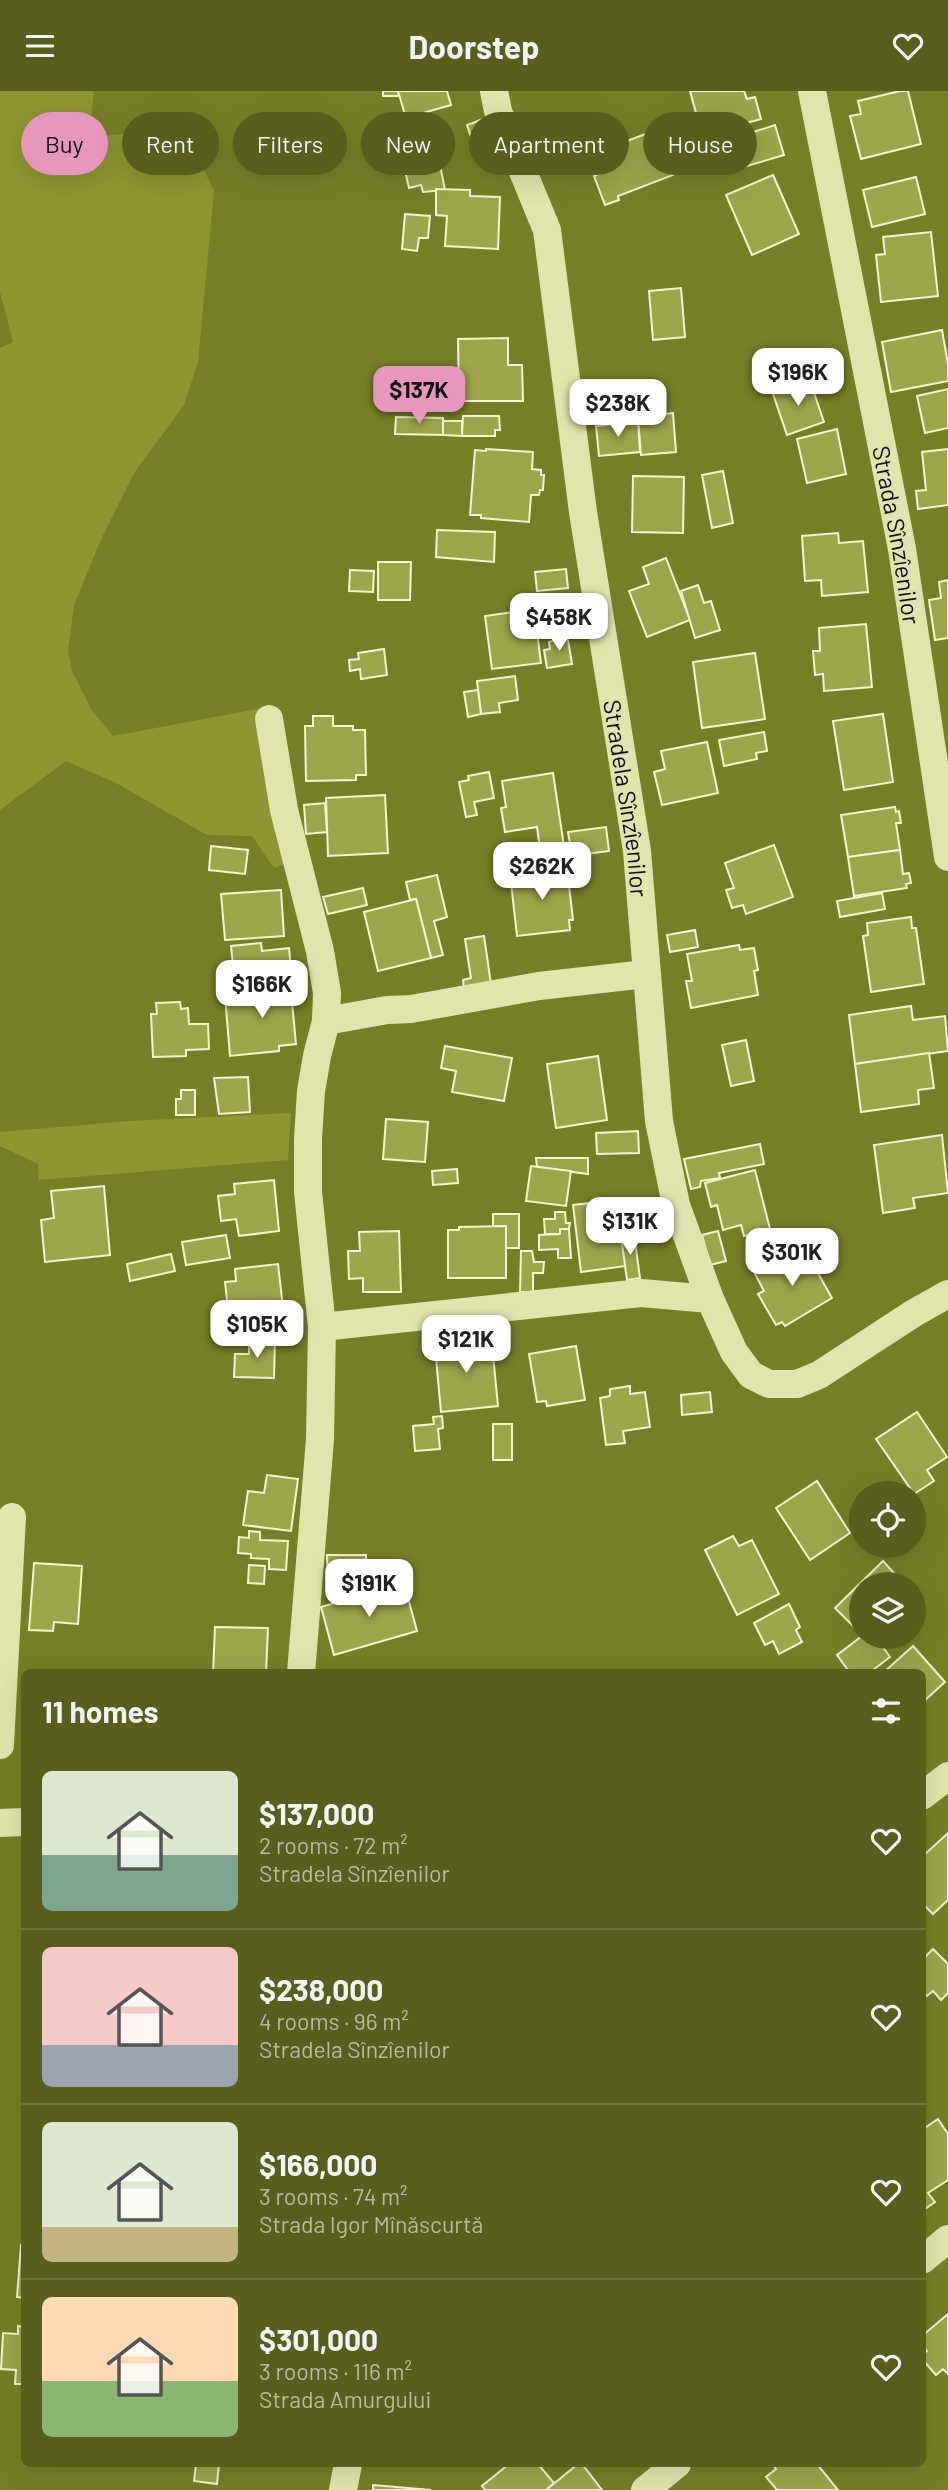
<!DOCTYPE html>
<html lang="en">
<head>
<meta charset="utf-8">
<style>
	:root { --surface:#585f1c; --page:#616829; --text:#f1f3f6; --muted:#b7bba3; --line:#6d743b; --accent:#e797bd }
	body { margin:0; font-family:Barlow,sans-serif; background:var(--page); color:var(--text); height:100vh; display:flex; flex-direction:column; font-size:26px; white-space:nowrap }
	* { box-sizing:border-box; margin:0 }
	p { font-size:23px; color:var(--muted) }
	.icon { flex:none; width:38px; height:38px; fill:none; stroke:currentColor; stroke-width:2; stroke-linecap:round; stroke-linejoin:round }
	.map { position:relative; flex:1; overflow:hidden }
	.drawer { position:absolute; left:21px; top:1578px; width:905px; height:798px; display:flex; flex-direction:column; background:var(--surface); border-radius:10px; box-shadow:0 7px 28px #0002 }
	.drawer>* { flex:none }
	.hud { position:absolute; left:21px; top:21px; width:906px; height:63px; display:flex; gap:14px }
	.fabs { position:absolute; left:849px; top:1390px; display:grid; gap:14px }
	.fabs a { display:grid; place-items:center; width:77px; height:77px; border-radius:50%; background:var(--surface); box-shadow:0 7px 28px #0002; font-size:35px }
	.price { position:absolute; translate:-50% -60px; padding:0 16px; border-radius:14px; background:#fff; color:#222; font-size:23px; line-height:46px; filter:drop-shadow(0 2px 4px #0008) }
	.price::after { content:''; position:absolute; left:50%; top:42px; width:21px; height:16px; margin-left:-10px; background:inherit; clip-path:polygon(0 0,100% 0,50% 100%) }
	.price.selected { background:var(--accent); color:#111 }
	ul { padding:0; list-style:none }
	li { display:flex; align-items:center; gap:21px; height:175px; padding:0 21px }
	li+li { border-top:2px solid var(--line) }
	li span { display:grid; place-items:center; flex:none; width:196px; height:140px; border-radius:10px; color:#555 }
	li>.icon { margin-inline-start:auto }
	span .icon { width:84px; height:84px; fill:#fffc; stroke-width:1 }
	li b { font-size:30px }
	h2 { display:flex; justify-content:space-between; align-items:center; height:84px; padding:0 21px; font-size:30px }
	.pill { padding:0 24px; border-radius:32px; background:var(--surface); box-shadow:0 7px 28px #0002; font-size:24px; line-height:63px }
	.pill.selected { background:var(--accent); color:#111 }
	header { display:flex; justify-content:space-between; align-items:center; height:91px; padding:0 21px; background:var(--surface); font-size:32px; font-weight:700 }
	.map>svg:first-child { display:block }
	.green { fill:#8d9631 }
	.building { fill:#9da54b; stroke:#f1f4cf; stroke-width:2 }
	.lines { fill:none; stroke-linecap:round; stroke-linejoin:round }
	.street { stroke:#e1e5ad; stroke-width:28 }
	.labels { text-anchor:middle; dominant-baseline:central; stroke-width:7; stroke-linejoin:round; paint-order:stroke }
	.street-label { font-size:24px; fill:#111; stroke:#767f26 }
</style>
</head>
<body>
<header><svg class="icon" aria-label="menu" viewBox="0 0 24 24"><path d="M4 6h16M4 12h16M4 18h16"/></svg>Doorstep<svg class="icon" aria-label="heart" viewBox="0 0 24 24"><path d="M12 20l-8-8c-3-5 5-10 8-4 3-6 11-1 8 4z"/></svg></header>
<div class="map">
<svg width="948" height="2399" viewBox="0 0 948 2399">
	<rect width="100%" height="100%" fill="#767f26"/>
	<!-- green -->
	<g class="green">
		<polygon points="0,0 94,0 89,46 143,41 145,71 203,77 214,100 198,271 184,314 134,382 102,446 74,514 68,560 72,580 91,618 113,645 258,618 281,623 307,765 274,777 252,745 207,744 116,692 66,670 0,719 0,257 13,251 0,201"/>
		<polygon points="291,1022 288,1069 39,1089 38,1073 0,1055 0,1041 130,1030"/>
	</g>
	<!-- building -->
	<g class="building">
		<polygon points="383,0 398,0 399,5 383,5"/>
		<polygon points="398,0 447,0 451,14 406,27"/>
		<polygon points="690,0 744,0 747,8 755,6 761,28 702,44"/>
		<polygon points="900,0 908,0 921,53 861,68 850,25 861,23 858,10"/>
		<polygon points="488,26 500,62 479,70 467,34"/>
		<polygon points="775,34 784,64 747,75 738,46"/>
		<polygon points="656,39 673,84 618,105 619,109 605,114 594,85 611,78 603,59"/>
		<polygon points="438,64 445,99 423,101 421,94 409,97 403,71"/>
		<polygon points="773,84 799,143 752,164 726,104"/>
		<polygon points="916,86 925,123 872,136 863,99"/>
		<polygon points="436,98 470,99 470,105 500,106 498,158 445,155 447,125 436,124"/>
		<polygon points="405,123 430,125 428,147 419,147 417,160 402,158"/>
		<polygon points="931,141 938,205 881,211 876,164 885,163 883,146"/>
		<polygon points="681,197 685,246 653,249 649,200"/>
		<polygon points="942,239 948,273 948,290 891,301 882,251"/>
		<polygon points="508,247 508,274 522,274 523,310 459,310 458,248"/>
		<polygon points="810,290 824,331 787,344 773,303"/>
		<polygon points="948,298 948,337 925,342 917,305"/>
		<polygon points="673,322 676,361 641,364 638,326"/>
		<polygon points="463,325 499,325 500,339 495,339 495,345 462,345"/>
		<polygon points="396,326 443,327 443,344 395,343"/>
		<polygon points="443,330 462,330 462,345 443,344"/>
		<polygon points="638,331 640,361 599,365 596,335"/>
		<polygon points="837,338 846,383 807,392 797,348"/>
		<polygon points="486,358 533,361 532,378 541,379 541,384 544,384 543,399 540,399 539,404 531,404 529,431 481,427 481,424 470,424 475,359 486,360"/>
		<polygon points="948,358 948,414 918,418 916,400 926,399 922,361"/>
		<polygon points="723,380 733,432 712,437 702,384"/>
		<polygon points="633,385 684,386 683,442 632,441"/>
		<polygon points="437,439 495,441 494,471 436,466"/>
		<polygon points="838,442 839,452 863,450 868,501 822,505 821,489 805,490 802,445"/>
		<polygon points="666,467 690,529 647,546 629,500 649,493 643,476"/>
		<polygon points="378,471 411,471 410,509 378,509"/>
		<polygon points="566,478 568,497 537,500 535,481"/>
		<polygon points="350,479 374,480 373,501 349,500"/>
		<polygon points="948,489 948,547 935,549 929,509 941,507 939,491"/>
		<polygon points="698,494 704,512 711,510 720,539 695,547 681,500"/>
		<polygon points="534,518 541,572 492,578 485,525"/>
		<polygon points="866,533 872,596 824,600 823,583 815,584 813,560 820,560 819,537"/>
		<polygon points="567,543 572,573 547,577 544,559 550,558 549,551 556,549 556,545"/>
		<polygon points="384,558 387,584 361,588 360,578 350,580 349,569 359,568 358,562"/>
		<polygon points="755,562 765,628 702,637 693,571"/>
		<polygon points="515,585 518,609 499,612 500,621 481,623 477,590"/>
		<polygon points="478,599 481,623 468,626 464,601"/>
		<polygon points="883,623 893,691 844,699 833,630"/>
		<polygon points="313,625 333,625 333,635 353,635 353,639 365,639 366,684 356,684 356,689 306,690 305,635 313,635"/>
		<polygon points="764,641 767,660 756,662 757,668 724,675 719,649"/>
		<polygon points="707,651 718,702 662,714 654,681 665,678 661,660"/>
		<polygon points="489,681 494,707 474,711 477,724 466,726 459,691 469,689 468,685"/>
		<polygon points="553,682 565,762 541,766 537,736 505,741 501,717 506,716 502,690"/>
		<polygon points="385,704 388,762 328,765 326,707"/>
		<polygon points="325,712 327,741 306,743 304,714"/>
		<polygon points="895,716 896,721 899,720 901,732 896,732 900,759 848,766 841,724"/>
		<polygon points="606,736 609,760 572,765 568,741"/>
		<polygon points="774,754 793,806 746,823 743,814 732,817 726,799 734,797 725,772"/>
		<polygon points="211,755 248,759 245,783 209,779"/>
		<polygon points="900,759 903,783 909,782 911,792 906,793 907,797 854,805 848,766"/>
		<polygon points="567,777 573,829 569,829 570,839 517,845 510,783"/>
		<polygon points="437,784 447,826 434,830 443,864 431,867 416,808 410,809 406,791"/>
		<polygon points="363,797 367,814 328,823 323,806"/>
		<polygon points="281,799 284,845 225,849 221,803"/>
		<polygon points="882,802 885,818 840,826 837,810"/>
		<polygon points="416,808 431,867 378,880 364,821"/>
		<polygon points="911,826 912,837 916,837 924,893 871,901 863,845 868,844 867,832"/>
		<polygon points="695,839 698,856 670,861 667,844"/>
		<polygon points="484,845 491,893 464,898 463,889 471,887 465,848"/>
		<polygon points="261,852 262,860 289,857 291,877 234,884 231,855"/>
		<polygon points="739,854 740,859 754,857 758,879 754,880 758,904 691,917 686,890 692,890 687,863"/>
		<polygon points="296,884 298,899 291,900 296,953 279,955 279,960 230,965 225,905 278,900 277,885"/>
		<polygon points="180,911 181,918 188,917 189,933 208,933 209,958 186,959 186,965 153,966 151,923 157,923 156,912"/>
		<polygon points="911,915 913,929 945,925 948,960 855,973 849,924"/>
		<polygon points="746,949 754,990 731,995 722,954"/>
		<polygon points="445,955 512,967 504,1010 452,1001 456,980 441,977"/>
		<polygon points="929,962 934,997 918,999 919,1013 861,1021 855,973"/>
		<polygon points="598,965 607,1029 556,1037 547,973"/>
		<polygon points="248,986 250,1021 219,1023 214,987"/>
		<polygon points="181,999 195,999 195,1024 176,1024 176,1008 181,1008"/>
		<polygon points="386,1028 428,1031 425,1071 383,1068"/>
		<polygon points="638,1040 639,1062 597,1063 596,1042"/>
		<polygon points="942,1044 948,1102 913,1107 915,1117 883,1122 874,1054"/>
		<polygon points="760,1053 764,1073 719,1082 720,1087 701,1090 700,1096 691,1098 684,1068"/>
		<polygon points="536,1067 588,1067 588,1083 537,1076"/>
		<polygon points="531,1075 571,1080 566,1115 526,1110"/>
		<polygon points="457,1078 458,1092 433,1094 432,1080"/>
		<polygon points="755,1079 770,1138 744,1145 741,1134 723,1139 717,1114 711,1116 705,1092"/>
		<polygon points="274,1089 279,1140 239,1145 236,1128 221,1130 218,1105 235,1103 234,1093"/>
		<polygon points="104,1095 110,1164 45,1171 41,1129 54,1127 51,1100"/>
		<polygon points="617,1109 626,1175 581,1181 573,1114"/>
		<polygon points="555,1121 565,1121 566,1132 570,1132 569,1138 560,1138 560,1143 545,1143 544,1128 555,1128"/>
		<polygon points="493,1123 519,1123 519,1157 506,1157 506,1135 493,1135"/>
		<polygon points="506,1135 506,1187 448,1187 448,1139 459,1139 459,1136"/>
		<polygon points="560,1138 569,1138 571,1167 558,1167 558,1158 539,1159 539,1144 560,1143"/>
		<polygon points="399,1140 401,1201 363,1201 363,1187 349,1188 348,1160 360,1160 359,1141"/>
		<polygon points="718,1140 726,1170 710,1174 702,1144"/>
		<polygon points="634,1143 640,1187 627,1189 621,1145"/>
		<polygon points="226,1144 230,1167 186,1174 182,1151"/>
		<polygon points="803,1156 832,1207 785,1235 782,1231 776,1234 758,1203 764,1200 755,1183"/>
		<polygon points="521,1160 532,1160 534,1171 544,1171 543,1182 533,1182 533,1201 520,1201"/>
		<polygon points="171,1163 175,1180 130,1190 127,1173"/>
		<polygon points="278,1173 285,1234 240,1239 238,1227 229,1228 225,1191 236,1190 235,1178"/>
		<polygon points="477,1245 477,1255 492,1254 498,1315 441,1321 435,1256 441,1256 440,1248"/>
		<polygon points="249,1246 275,1247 274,1287 234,1286 235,1263 249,1263"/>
		<polygon points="576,1255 585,1309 547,1315 546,1310 537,1311 529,1263"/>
		<polygon points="630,1295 630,1303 645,1301 650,1336 623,1340 625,1352 606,1354 600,1307 610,1305 610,1298"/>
		<polygon points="710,1301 712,1321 682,1324 681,1304"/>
		<polygon points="917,1321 947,1366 927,1379 934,1390 914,1403 876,1348"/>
		<polygon points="442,1325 443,1337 438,1338 440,1358 415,1360 413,1335 434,1333 433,1326"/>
		<rect x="493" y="1333" width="19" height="36"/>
		<polygon points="267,1384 298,1388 291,1440 243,1434 248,1400 264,1402"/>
		<polygon points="817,1390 850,1442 810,1469 776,1417"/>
		<polygon points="249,1440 260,1441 260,1449 288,1450 286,1479 269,1478 269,1468 251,1467 251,1463 238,1462 239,1446 249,1447"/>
		<polygon points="733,1445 739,1455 752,1449 779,1503 737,1524 705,1459"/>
		<polygon points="327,1464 366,1464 366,1490 328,1491"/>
		<polygon points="883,1470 894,1482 883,1493 861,1493 861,1531 855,1537 835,1517"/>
		<polygon points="34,1472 82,1475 78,1533 54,1531 53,1540 29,1539"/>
		<polygon points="249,1474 265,1475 264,1493 248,1492"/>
		<polygon points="404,1492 417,1540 334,1564 321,1516"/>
		<polygon points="789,1513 800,1536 796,1539 802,1551 779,1563 773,1550 765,1554 754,1532"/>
		<polygon points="215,1536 268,1537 266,1582 213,1582"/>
		<polygon points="862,1545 875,1545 890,1566 869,1582 850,1582 837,1564"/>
		<polygon points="913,1555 945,1591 922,1612 922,1582 883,1582"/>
		<polygon points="948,1742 948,1809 933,1823 922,1812 922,1766"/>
		<polygon points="933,1858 948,1873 948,1902 941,1909 933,1900 927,1905 922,1900 922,1869"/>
		<polygon points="938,2028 948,2043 948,2089 928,2102 935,2111 922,2120 922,2039"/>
		<polygon points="21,2154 24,2154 24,2207 17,2206"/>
		<polygon points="948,2223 948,2283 943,2278 936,2284 922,2268 922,2264 927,2260 922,2254 922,2245"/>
		<polygon points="18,2235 24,2236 24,2293 15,2293 16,2279 1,2278 3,2242 18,2243"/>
		<polygon points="196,2373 219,2373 217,2393 194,2390"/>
		<polygon points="509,2373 538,2373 554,2392 546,2399 485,2399 482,2395"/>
		<polygon points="578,2373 582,2373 602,2399 546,2399"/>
		<polygon points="772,2373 817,2373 838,2399 777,2399 766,2386 776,2378"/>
		<polygon points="373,2394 431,2399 373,2399"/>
	</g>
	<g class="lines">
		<!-- street -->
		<g class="street">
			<path id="s1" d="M 494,0 L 498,20 L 547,139 L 583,421 L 637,760 L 659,1030 L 676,1114 L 710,1208"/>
			<path id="s2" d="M 812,0 L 902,458 L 948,766"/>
			<polyline points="269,628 284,719 320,860 327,902 326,930 317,965 311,1000 308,1048 308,1101 322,1236 320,1348 301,1582"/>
			<polyline points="326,930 387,919 411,918 539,895 646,883"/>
			<polyline points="322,1236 641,1202 710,1208 734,1261 751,1284 769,1293 797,1293 819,1284 914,1222 948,1203"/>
			<polyline points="0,1654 12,1426"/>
			<polyline points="922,1705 948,1685"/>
			<polyline points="0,1732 24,1731"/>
			<polyline points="922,2169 948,2148"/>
			<polyline points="343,2399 348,2373"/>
			<polyline points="645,2399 677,2373"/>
		</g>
	</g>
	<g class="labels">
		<!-- street labels -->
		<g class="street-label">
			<text stroke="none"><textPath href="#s2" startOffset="452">Strada Sînzîenilor</textPath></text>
			<text stroke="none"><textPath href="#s1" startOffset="723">Stradela Sînzîenilor</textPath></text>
		</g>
	</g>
</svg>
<div class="fabs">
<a><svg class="icon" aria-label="locate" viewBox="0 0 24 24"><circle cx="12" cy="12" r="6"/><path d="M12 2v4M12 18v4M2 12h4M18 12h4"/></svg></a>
<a><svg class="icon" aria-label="layers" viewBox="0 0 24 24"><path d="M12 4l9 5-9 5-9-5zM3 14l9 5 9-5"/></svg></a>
</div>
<b class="price" style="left:798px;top:317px">$196K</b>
<b class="price selected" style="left:419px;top:335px">$137K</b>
<b class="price" style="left:618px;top:348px">$238K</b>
<b class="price" style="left:559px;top:562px">$458K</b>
<b class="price" style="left:542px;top:811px">$262K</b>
<b class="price" style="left:262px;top:929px">$166K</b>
<b class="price" style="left:630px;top:1166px">$131K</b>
<b class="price" style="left:792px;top:1197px">$301K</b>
<b class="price" style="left:257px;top:1269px">$105K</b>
<b class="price" style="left:466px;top:1284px">$121K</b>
<b class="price" style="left:369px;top:1528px">$191K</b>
<div class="hud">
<a class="pill selected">Buy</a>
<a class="pill">Rent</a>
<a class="pill">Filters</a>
<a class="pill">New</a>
<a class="pill">Apartment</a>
<a class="pill">House</a>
</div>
<section class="drawer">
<h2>11 homes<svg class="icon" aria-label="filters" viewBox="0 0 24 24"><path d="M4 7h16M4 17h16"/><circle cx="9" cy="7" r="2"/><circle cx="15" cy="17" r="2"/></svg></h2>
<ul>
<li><span style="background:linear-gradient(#dfe7d0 60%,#7fa58c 0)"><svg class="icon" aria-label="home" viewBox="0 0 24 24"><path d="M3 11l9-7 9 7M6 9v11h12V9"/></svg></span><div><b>$137,000</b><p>2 rooms · 72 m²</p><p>Stradela Sînzîenilor</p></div><svg class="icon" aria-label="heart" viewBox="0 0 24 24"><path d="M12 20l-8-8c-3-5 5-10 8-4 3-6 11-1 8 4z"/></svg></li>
<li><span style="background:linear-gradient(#f6c9c9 70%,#9aa5b1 0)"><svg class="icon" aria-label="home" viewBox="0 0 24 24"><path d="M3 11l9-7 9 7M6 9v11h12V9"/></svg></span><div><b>$238,000</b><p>4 rooms · 96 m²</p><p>Stradela Sînzîenilor</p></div><svg class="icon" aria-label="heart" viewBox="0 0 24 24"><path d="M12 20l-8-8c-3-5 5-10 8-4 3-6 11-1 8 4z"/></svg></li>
<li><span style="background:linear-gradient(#dfe7d0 75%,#c2b280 0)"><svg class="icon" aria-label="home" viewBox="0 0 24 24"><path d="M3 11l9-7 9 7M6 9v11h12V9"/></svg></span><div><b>$166,000</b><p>3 rooms · 74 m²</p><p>Strada Igor Mînăscurtă</p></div><svg class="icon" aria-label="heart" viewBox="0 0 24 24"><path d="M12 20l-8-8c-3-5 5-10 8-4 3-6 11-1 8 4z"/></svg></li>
<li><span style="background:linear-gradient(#ffd9b3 60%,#8fb573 0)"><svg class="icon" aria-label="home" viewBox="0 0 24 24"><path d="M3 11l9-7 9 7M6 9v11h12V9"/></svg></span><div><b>$301,000</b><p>3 rooms · 116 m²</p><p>Strada Amurgului</p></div><svg class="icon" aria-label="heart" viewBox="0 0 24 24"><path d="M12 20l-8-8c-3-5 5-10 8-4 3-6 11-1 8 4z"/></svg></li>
</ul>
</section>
</div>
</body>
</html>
